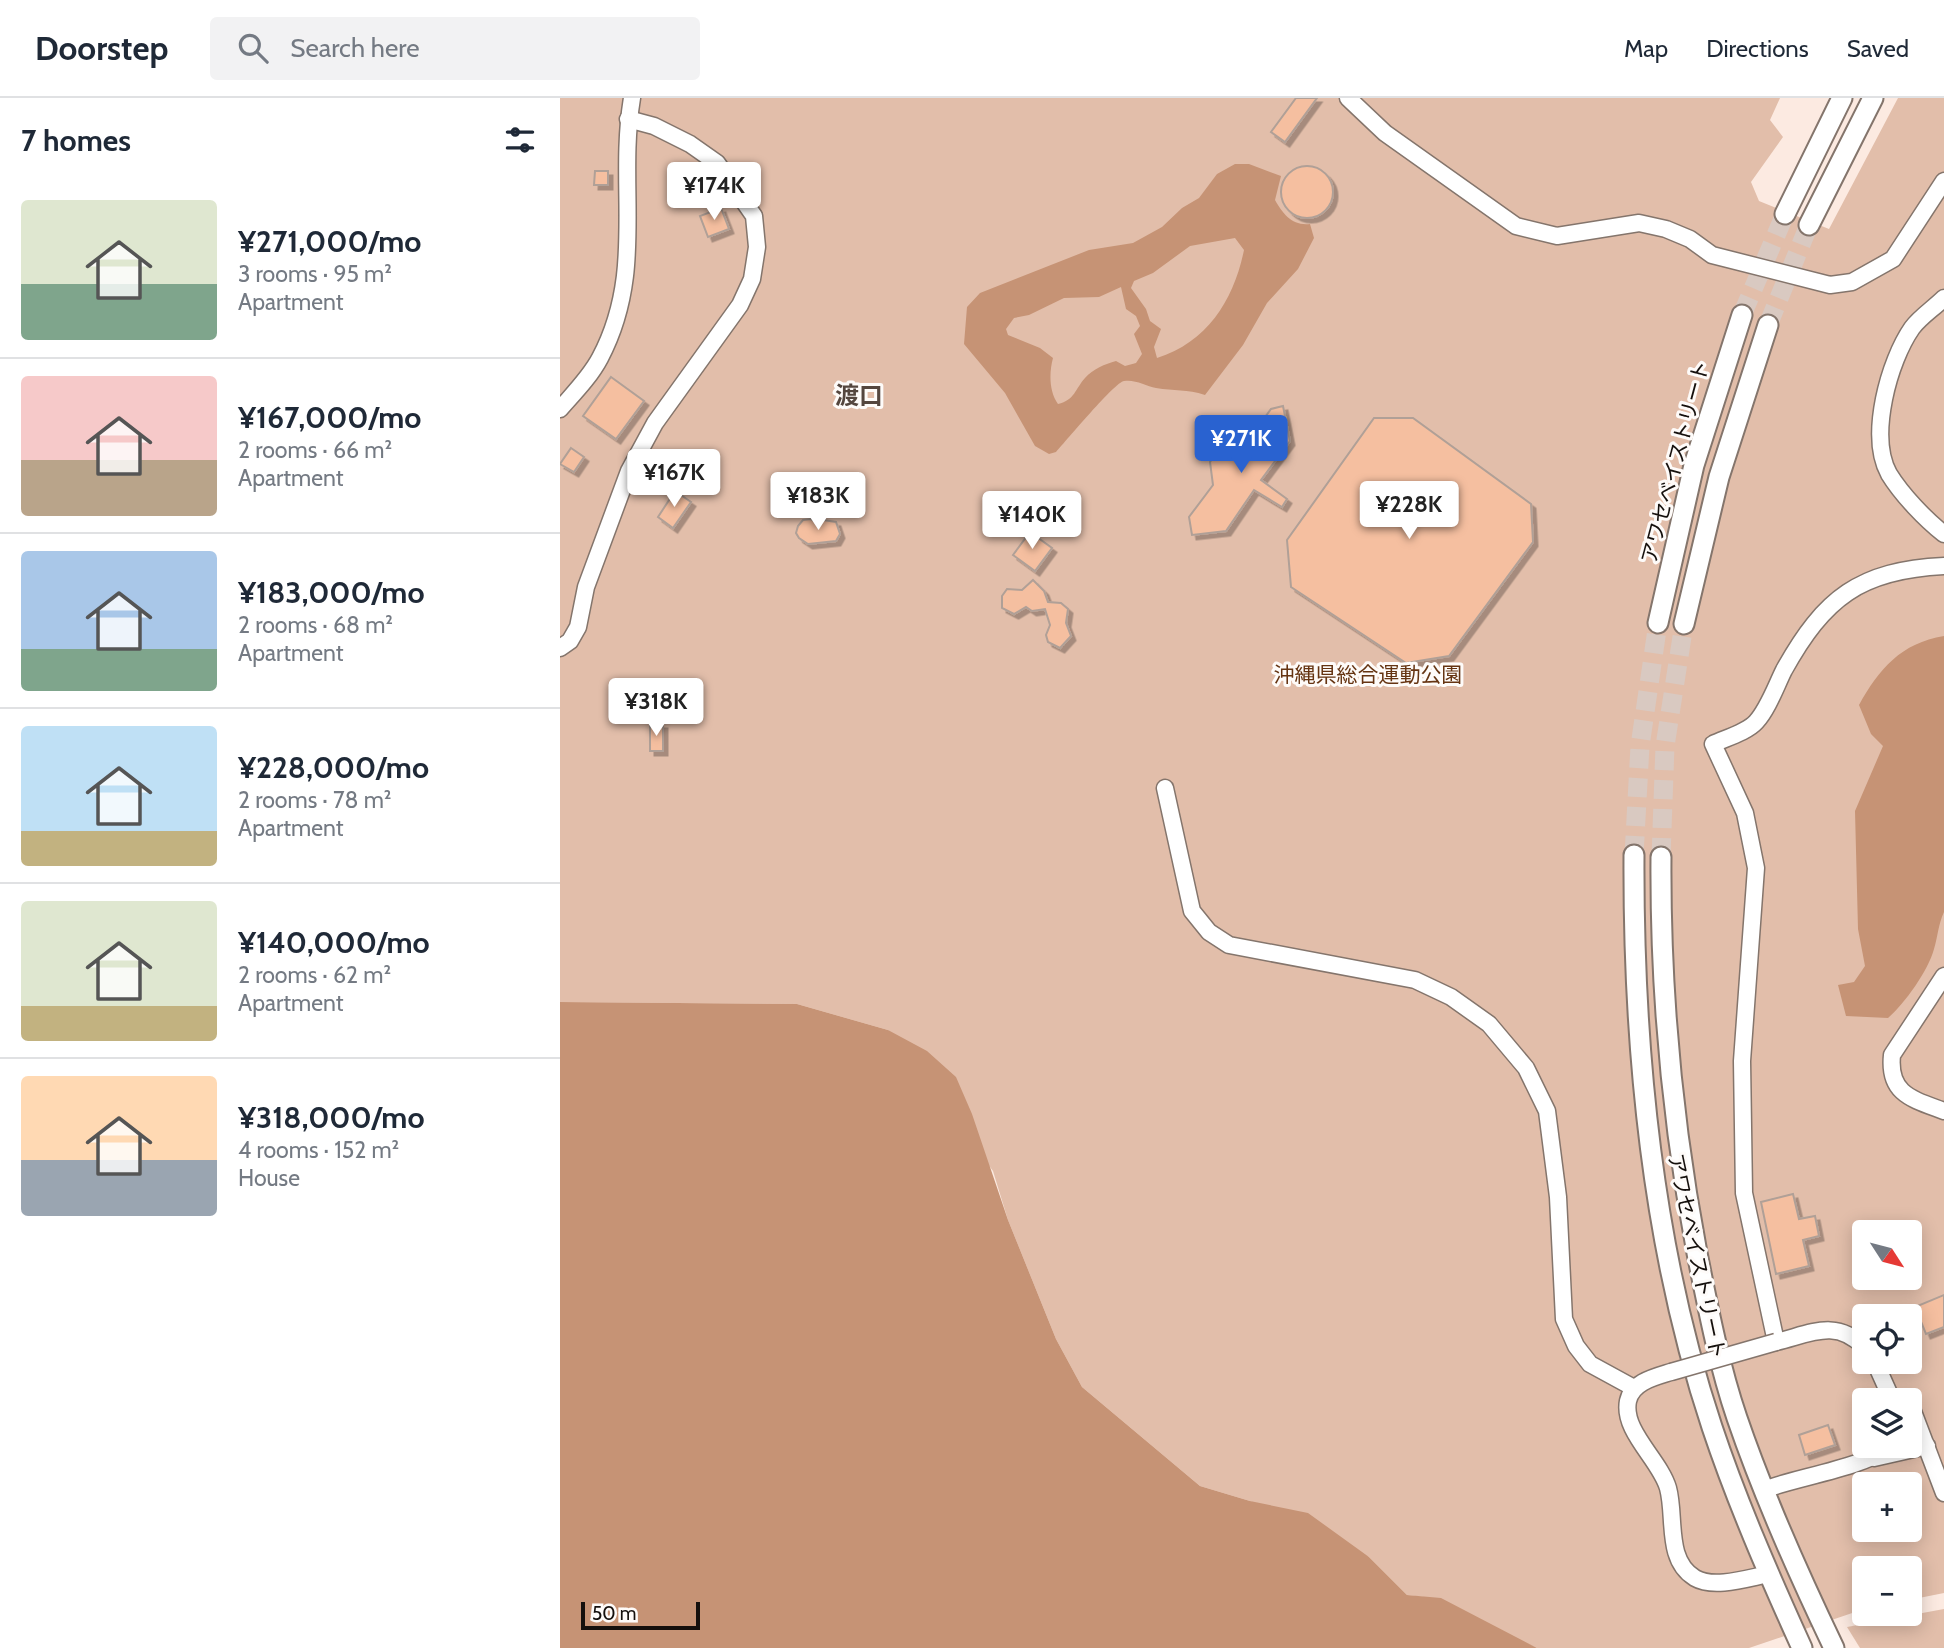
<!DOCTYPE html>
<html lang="en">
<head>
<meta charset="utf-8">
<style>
	:root { --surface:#fff; --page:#f2f2f3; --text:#1f2937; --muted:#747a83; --line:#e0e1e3; --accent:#2962d0 }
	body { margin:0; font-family:Cabin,"Noto Sans JP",sans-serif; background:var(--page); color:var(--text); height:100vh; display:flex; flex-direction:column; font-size:26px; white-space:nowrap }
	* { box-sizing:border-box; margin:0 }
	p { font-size:23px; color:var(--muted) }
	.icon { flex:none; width:38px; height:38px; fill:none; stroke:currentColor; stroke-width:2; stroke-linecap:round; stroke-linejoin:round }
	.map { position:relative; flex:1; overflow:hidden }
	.sheet { display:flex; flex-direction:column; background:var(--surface); width:560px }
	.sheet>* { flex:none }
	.needle { width:46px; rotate:126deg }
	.controls { position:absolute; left:1292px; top:1122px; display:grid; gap:14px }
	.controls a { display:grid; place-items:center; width:70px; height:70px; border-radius:7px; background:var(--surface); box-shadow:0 4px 18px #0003; font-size:35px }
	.scale { position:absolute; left:21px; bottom:18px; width:119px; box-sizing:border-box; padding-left:7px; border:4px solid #15100d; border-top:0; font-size:19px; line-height:24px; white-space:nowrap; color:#15100d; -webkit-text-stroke:5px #fefbf9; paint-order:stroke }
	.price { position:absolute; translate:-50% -60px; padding:0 16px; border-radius:7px; background:#fff; color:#222; font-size:23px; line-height:46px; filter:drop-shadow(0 2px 4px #0008) }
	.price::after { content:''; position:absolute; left:50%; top:42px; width:21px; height:16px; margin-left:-10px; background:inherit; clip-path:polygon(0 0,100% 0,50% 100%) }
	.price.active { background:var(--accent); color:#fff }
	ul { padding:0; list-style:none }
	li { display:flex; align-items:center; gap:21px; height:175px; padding:0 21px }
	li+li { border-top:2px solid var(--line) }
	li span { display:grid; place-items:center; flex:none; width:196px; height:140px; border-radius:7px; color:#555 }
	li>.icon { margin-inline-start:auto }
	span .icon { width:84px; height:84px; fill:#fffc; stroke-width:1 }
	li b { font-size:30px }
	h2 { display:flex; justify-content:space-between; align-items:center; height:84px; padding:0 21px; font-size:30px }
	header { display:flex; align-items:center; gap:42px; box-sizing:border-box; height:98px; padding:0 35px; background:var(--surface); border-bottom:2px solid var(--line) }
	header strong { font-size:33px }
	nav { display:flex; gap:38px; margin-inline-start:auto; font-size:24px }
	.search { width:490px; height:63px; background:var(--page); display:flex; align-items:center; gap:18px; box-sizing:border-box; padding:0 24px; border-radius:7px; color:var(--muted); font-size:26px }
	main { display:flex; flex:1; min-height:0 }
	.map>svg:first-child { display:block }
	.green { fill:#e2beaa; fill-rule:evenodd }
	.water { fill:#c69375; fill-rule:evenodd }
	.building { fill:#f5bfa0; stroke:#b0a097; stroke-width:2; filter:url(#shadow) }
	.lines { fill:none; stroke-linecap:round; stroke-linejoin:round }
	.major-tunnel { stroke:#d9c9c1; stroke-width:19; stroke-dasharray:19 10; stroke-linecap:butt }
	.minor-casing { stroke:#84756c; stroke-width:19 }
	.major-casing { stroke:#84756c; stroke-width:23 }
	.minor { stroke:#fff; stroke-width:16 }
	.major { stroke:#fff; stroke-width:19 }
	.minor-bridge-casing { stroke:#84756c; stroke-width:19; stroke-linecap:butt }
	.minor-bridge { stroke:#fff; stroke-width:16 }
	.labels { text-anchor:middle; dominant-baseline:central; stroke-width:6; stroke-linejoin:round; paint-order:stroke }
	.street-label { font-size:21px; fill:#15100d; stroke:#fefbf9 }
	.park-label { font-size:21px; fill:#653412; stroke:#fefbf9 }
	.quarter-label { font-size:24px; font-weight:bold; fill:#54463e; stroke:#fefbf9 }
</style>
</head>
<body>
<header>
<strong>Doorstep</strong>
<div class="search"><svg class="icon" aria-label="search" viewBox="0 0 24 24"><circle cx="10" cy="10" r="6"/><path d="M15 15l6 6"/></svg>Search here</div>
<nav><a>Map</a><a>Directions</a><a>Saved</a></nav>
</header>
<main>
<section class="sheet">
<h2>7 homes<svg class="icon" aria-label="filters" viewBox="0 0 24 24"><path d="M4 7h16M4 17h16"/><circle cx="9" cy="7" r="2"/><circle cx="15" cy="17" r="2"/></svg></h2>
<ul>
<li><span style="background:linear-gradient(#dfe7d0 60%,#7fa58c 0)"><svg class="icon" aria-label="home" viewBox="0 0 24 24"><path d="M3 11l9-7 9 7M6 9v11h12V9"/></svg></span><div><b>¥271,000/mo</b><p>3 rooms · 95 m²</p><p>Apartment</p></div></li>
<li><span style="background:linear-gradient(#f6c9c9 60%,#b9a48a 0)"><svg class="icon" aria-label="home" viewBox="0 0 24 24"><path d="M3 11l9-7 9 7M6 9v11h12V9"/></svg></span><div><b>¥167,000/mo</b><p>2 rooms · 66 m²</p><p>Apartment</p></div></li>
<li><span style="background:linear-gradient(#a9c7e8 70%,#7fa58c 0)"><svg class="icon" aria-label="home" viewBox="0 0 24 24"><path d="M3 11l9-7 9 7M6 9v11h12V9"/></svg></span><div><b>¥183,000/mo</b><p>2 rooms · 68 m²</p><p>Apartment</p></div></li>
<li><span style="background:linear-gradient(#bfe0f5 75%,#c2b280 0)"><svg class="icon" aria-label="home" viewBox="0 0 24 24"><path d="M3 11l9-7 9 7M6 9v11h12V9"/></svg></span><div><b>¥228,000/mo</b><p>2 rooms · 78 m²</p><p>Apartment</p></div></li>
<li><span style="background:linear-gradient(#dfe7d0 75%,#c2b280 0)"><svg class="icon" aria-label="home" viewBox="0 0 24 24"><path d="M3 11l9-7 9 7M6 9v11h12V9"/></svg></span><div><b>¥140,000/mo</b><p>2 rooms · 62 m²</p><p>Apartment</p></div></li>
<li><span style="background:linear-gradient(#ffd9b3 60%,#9aa5b1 0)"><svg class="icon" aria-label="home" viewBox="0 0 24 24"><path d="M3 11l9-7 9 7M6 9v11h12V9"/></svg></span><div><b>¥318,000/mo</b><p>4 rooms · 152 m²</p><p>House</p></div></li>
</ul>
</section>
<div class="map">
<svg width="1384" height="1550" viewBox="0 0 1384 1550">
	<defs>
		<filter id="shadow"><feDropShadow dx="4.5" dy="4.5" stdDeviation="0" flood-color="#0004"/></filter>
	</defs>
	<rect width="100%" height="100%" fill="#fceae1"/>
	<!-- green -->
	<g class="green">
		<path d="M 0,0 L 1220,0 L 1210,22 L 1223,39 L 1191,84 L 1199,103 L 1269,131 L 1338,0 L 1384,0 L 1384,1495 L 1349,1502 L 1349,1470 L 1304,1470 L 1304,1511 L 1189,1550 L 977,1550 L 864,1499 L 847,1497 L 809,1459 L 690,1403 L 640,1388 L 522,1289 L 496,1241 L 448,1122 L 433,1073 L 328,932 L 237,906 L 0,904 ZM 1304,1134 L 1349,1134 L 1349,1180 L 1304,1180 ZM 1304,1218 L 1349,1218 L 1349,1264 L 1304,1264 ZM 1304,1302 L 1349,1302 L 1349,1348 L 1304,1348 ZM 1304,1386 L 1349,1386 L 1349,1432 L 1304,1432 Z"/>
		<polygon points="1384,1511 1384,1550 1300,1550 1287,1529"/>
	</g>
	<!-- water -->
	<g class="water">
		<path d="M 675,66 L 689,66 L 721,78 L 715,102 C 723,116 732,128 750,126 L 754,140 L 738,171 L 707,205 L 683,247 L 645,297 C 627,291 614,293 596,290 C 586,288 575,281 564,283 C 555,284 507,342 496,354 L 489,356 L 475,348 L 445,295 L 404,246 L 407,209 L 420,195 L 529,152 L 573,145 L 602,129 L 622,110 L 639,100 L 657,76 ZM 675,140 L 684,152 C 674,201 648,244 597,260 L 594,249 L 601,231 L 590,223 L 586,211 L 571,190 L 574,183 L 593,175 L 630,148 ZM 561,189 L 566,211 L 576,218 L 580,228 L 574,236 L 582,256 L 576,265 L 565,268 L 556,263 C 545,266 533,271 525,280 C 515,291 515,302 498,306 C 489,293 489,275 493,260 L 480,250 L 448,237 L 446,231 L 454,220 L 469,217 L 504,200 L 539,199 Z"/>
		<path d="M 1384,538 L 1384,814 C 1378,827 1378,838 1374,851 C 1368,873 1345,905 1328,920 L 1286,918 L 1278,887 L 1294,884 L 1305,868 L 1298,831 L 1295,713 L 1323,648 L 1311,636 L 1299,607 C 1319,571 1341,545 1384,538 Z"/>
		<polygon points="0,904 237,906 328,932 367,953 396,979 412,1016 448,1122 496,1241 522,1289 640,1388 690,1403 748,1415 809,1459 847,1497 881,1500 977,1550 0,1550"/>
	</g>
	<!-- building -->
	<g class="building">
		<polygon points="736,0 757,0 725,44 711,34"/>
		<circle cx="747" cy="94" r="26"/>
		<polygon points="35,73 48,73 48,87 34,87"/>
		<polygon points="161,110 169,131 148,139 140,118"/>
		<polygon points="51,279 84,303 56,341 23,318"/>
		<polygon points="723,308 730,343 701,382 727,401 722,409 694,392 666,433 632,437 629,419 653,387 650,364 662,346 687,344 711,311"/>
		<polygon points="814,320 853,320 971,406 973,444 889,558 846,565 731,489 727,442"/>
		<polygon points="11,350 24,359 14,374 0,366"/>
		<polygon points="115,393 131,404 113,430 98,419"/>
		<polygon points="251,421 258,426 263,422 276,424 280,436 276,443 248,446 239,440 236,435 238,428 243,422"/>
		<polygon points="470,434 492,450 475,473 453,457"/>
		<polygon points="473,482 484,493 488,504 501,505 508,511 506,525 511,538 500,550 488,544 486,537 490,527 485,511 472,513 466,509 454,516 442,510 442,498 447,491 462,492"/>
		<rect x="90" y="626" width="13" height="27"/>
		<polygon points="1233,1096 1239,1121 1255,1118 1259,1138 1243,1142 1249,1168 1216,1176 1201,1104"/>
		<polygon points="1384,1197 1384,1229 1366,1236 1355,1209"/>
		<polygon points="1268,1327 1275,1347 1245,1357 1239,1337"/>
	</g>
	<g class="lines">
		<!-- major-tunnel -->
		<g class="major-tunnel">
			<polyline points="1182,217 1225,116"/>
			<polyline points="1208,227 1249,127"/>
			<polyline points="1074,757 1080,648 1098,525"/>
			<polyline points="1101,759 1105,648 1124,526"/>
		</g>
		<!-- minor casing -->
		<g class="minor-casing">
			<g id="minor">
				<polyline points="788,0 825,35 956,128 997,138 1079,125 1106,131 1130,141 1152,157 1270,187 1292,184 1333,161 1384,83"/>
				<path d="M 1384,200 C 1374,210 1360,219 1352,230 C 1329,263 1308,338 1329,376 C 1342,397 1365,421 1384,436"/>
				<path d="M 0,311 C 14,295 30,279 40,260 C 86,173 57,91 72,0"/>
				<polyline points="0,550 10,543 18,529 26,489 69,373 95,325 180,207 192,181 197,149 194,118 157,65 130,46 94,28 68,21"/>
				<polyline points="605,690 632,813 649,834 669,847 855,882 891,899 929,926 966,970 987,1013 998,1099 1004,1221 1016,1248 1030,1266 1074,1290"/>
				<path d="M 1384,878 L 1332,957 C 1328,996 1352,1001 1384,1013"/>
				<path d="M 1304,1249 C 1276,1220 1250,1236 1216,1244 L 1184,1095 L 1182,963 L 1196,770 L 1185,715 L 1153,646 C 1166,640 1187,634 1196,624 C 1208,611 1216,588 1224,572 C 1264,500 1300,472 1384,468"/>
				<polyline points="1315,1264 1332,1302"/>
				<path d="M 1111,1274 C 1095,1279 1072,1284 1068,1303 C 1062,1333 1100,1362 1108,1390 C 1116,1419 1105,1462 1135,1480 C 1154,1491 1188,1480 1209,1476"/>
				<polyline points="1349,1303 1384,1395"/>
				<polyline points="1314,1360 1367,1348"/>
				<path d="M 1204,1392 C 1228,1381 1317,1367 1326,1348"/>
			</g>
		</g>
		<!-- major casing -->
		<g class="major-casing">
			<g id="major">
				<polyline points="1225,116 1282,0"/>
				<polyline points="1249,127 1313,0"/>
				<polyline points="1098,525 1134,367 1182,217"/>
				<polyline points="1124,526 1159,379 1208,227"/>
				<path d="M 1074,757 C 1073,948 1091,1146 1152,1329 C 1177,1404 1209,1477 1242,1550"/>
				<path d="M 1101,759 C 1100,893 1112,1023 1137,1155 C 1148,1210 1159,1267 1177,1320 C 1204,1399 1238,1475 1274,1550"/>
			</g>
		</g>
		<!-- minor -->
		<use href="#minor" class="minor"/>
		<!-- major -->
		<use href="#major" class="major"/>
		<!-- minor-bridge casing -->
		<g class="minor-bridge-casing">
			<polyline id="minor-bridge" points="1111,1274 1216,1244"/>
		</g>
		<!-- minor-bridge -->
		<use href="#minor-bridge" class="minor-bridge"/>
	</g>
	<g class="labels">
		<!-- street labels -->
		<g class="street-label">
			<text transform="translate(1115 364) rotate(-75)">アワセベイストリート</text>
			<text transform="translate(1137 1158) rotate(78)">アワセベイストリート</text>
		</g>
		<!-- park labels -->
		<g class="park-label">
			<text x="808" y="576">沖縄県総合運動公園</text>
		</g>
		<!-- quarter labels -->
		<g class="quarter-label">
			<text x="299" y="297">渡口</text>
		</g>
	</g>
</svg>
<div class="controls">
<a><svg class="needle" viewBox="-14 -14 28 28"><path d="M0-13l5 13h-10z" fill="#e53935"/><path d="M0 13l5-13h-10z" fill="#747a83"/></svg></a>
<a><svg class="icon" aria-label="locate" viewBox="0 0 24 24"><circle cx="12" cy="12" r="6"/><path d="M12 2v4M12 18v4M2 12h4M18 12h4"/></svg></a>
<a><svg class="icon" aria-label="layers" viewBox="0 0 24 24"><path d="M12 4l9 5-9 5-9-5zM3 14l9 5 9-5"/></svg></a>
<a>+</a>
<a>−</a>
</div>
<div class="scale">50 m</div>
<b class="price" style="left:154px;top:124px">¥174K</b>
<b class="price active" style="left:681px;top:377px">¥271K</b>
<b class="price" style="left:114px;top:411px">¥167K</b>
<b class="price" style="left:258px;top:434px">¥183K</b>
<b class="price" style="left:849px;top:443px">¥228K</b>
<b class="price" style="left:472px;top:453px">¥140K</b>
<b class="price" style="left:96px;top:640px">¥318K</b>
</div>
</main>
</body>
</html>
